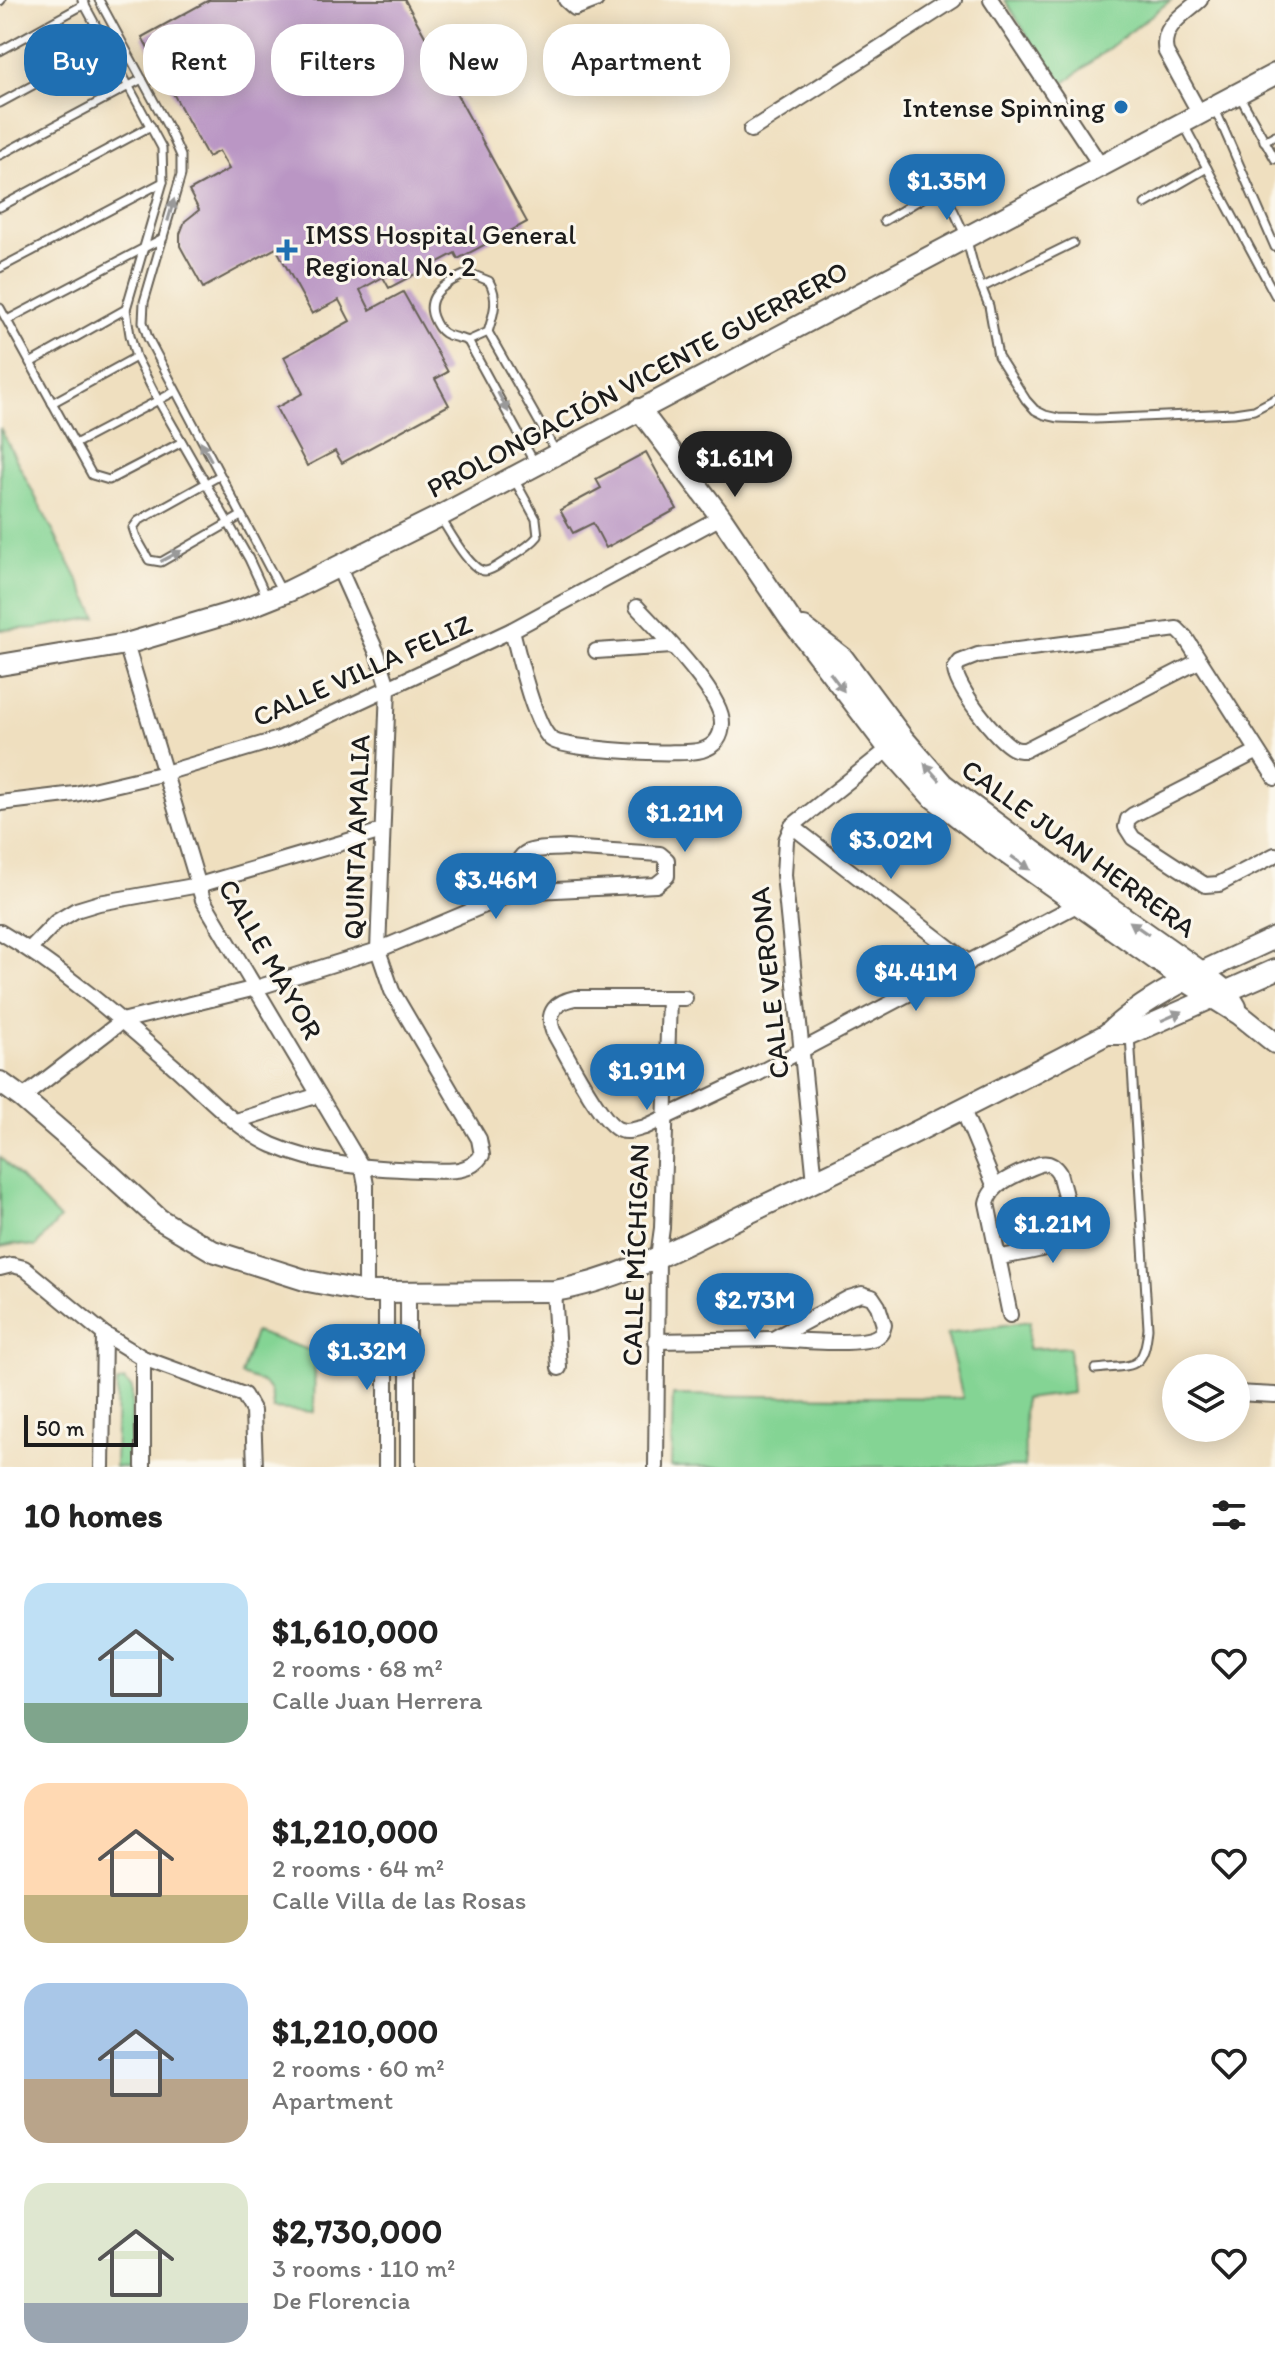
<!DOCTYPE html>
<html lang="en">
<head>
<meta charset="utf-8">
<style>
	:root { --surface:#fff; --page:#f6f6f6; --text:#222; --muted:#767676; --accent:#1f6fb2 }
	body { margin:0; font-family:Itim,sans-serif; background:var(--page); color:var(--text); height:100vh; display:flex; flex-direction:column; font-size:30px; white-space:nowrap }
	* { box-sizing:border-box; margin:0 }
	p { font-size:26px; color:var(--muted) }
	.icon { flex:none; width:44px; height:44px; fill:none; stroke:currentColor; stroke-width:2; stroke-linecap:round; stroke-linejoin:round }
	.map { position:relative; height:1467px; overflow:hidden }
	.panel { display:flex; flex-direction:column; background:var(--surface); flex:1 }
	.panel>* { flex:none }
	.guide { position:absolute; left:24px; top:24px; width:800px; height:72px; display:flex; gap:16px }
	.buttons { position:absolute; left:1162px; top:1354px; display:grid; gap:16px }
	.buttons a { display:grid; place-items:center; width:88px; height:88px; border-radius:50%; background:var(--surface); box-shadow:0 4px 20px #0003; font-size:40px }
	.scale { position:absolute; left:24px; bottom:20px; width:114px; box-sizing:border-box; padding-left:8px; border:4px solid #1c1c1c; border-top:0; font-size:22px; line-height:28px; white-space:nowrap; color:#1c1c1c; -webkit-text-stroke:6px #fbf7ec; paint-order:stroke }
	.price { position:absolute; translate:-50% -68px; padding:0 18px; border-radius:28px; background:var(--accent); color:#fff; font-size:26px; line-height:52px; filter:drop-shadow(0 2px 4px #0008) }
	.price::after { content:''; position:absolute; left:50%; top:48px; width:24px; height:18px; margin-left:-12px; background:inherit; clip-path:polygon(0 0,100% 0,50% 100%) }
	.price.selected { background:#222; color:#fff }
	ul { padding:0; list-style:none }
	li { display:flex; align-items:center; gap:24px; height:200px; padding:0 24px }
	li span { display:grid; place-items:center; flex:none; width:224px; height:160px; border-radius:24px; color:#555 }
	li>.icon { margin-inline-start:auto }
	span .icon { width:96px; height:96px; fill:#fffc; stroke-width:1 }
	li b { font-size:34px }
	h2 { display:flex; justify-content:space-between; align-items:center; height:96px; padding:0 24px; font-size:34px }
	.pill { padding:0 28px; border-radius:32px; background:var(--surface); box-shadow:0 4px 20px #0003; font-size:28px; line-height:72px }
	.pill.selected { background:var(--accent); color:#fff }
	.map>svg:first-child { display:block }
	.green { fill:#84d494; stroke:#507858; stroke-width:2 }
	.building { fill:#ba96c4 }
	.lines { fill:none; stroke-linecap:round; stroke-linejoin:round }
	.lane-casing { stroke:#666055; stroke-width:11 }
	.street-casing { stroke:#666055; stroke-width:18 }
	.secondary-casing { stroke:#666055; stroke-width:24 }
	.lane { stroke:#fff; stroke-width:7 }
	.street { stroke:#fff; stroke-width:14 }
	.secondary { stroke:#fff; stroke-width:20 }
	.oneway { fill:#999 }
	.poi-dot { fill:#1f6fb2; stroke:#fbf7ec; stroke-width:3 }
	.labels { text-anchor:middle; dominant-baseline:central; stroke-width:6; stroke-linejoin:round; paint-order:stroke }
	.poi-label { font-size:28px; fill:#1c1c1c; stroke:#fbf7ec; text-anchor:end }
	.street-label { font-size:28px; fill:#1c1c1c; stroke:#fbf7ec }
</style>
</head>
<body>
<div class="map">
<svg width="1275" height="1467" viewBox="0 0 1275 1467">
	<rect width="100%" height="100%" fill="#fbf7ec"/>
	<filter id="ink" filterUnits="userSpaceOnUse"><feTurbulence type="fractalNoise" baseFrequency=".0125" numOctaves="2"/><feDisplacementMap in="SourceGraphic" scale="16" xChannelSelector="R" yChannelSelector="G"/><feConvolveMatrix kernelMatrix="1 2 1 2 8 2 1 2 1" color-interpolation-filters="sRGB"/></filter>
	<filter id="wash" filterUnits="userSpaceOnUse"><feTurbulence type="fractalNoise" baseFrequency=".006" numOctaves="4" result="noise"/><feDisplacementMap in="SourceGraphic" scale="32" xChannelSelector="R" yChannelSelector="G"/><feGaussianBlur stdDeviation="1.8" result="paint"/><feColorMatrix in="noise" values="0 0 0 0 0 0 0 0 0 0 0 0 0 0 0 0 0 1.4 0 .05"/><feComposite in="paint" operator="in"/></filter>
	<g filter="url(#wash)">
		<rect width="100%" height="100%" fill="#efdfbf"/>
		<!-- green -->
		<g class="green">
			<polygon points="1005,0 1171,0 1059,87"/>
			<polygon points="0,428 97,617 37,628 0,630"/>
			<polygon points="0,1157 60,1219 35,1247 15,1244 0,1247"/>
			<polygon points="1030,1321 1028,1349 1069,1347 1072,1393 1024,1399 1025,1467 671,1467 673,1395 963,1398 947,1334"/>
			<path d="M 255,1332 L 315,1352 L 314,1412 L 273,1409 C 272,1382 264,1383 241,1375 Z"/>
			<polygon points="124,1380 132,1388 131,1467 115,1467 117,1383"/>
		</g>
		<g id="blocks">
			<!-- building -->
			<g class="building">
				<polygon points="209,0 405,0 527,222 458,259 455,253 389,288 383,277 360,290 370,310 403,292 448,372 435,379 449,405 342,463 335,451 307,466 276,408 303,393 284,357 350,321 339,300 312,314 276,248 203,288 180,246 180,234 185,221 199,210 189,191 229,169 219,151 208,157 142,37"/>
				<polygon points="646,452 677,509 606,548 593,523 573,533 560,510 601,488 596,479"/>
			</g>
		</g>
	</g>
	<g filter="url(#ink)">
		<use href="#blocks" fill-opacity="0" stroke="#666055" stroke-width="2"/>
		<g class="lines">
			<!-- lane casing -->
			<g class="lane-casing">
				<g id="lane">
					<polyline points="82,0 162,148 163,182 126,309 130,335 136,357 158,400 249,559 267,598"/>
					<polyline points="99,0 169,129 181,156 181,175 144,302 143,322 148,338 282,592"/>
					<polyline points="0,1 1,0"/>
					<polyline points="0,51 85,4"/>
					<polyline points="1239,95 1275,159"/>
					<polyline points="0,103 107,45"/>
					<polyline points="1215,109 1275,247"/>
					<polyline points="1184,125 1275,295"/>
					<polyline points="1264,141 1275,135"/>
					<polyline points="0,155 142,79"/>
					<polyline points="1145,204 1207,168"/>
					<polyline points="0,207 151,126"/>
					<polyline points="884,221 928,195 941,193 952,207 966,237 975,271 989,306 998,356 1026,400 1035,410 1045,415 1058,418 1096,419 1234,413 1254,410 1275,399"/>
					<polyline points="0,268 163,182"/>
					<path d="M 469,273 L 489,281 C 499,299 494,313 488,332 L 468,341 C 461,338 450,337 444,333 C 439,330 435,322 433,317 C 424,293 451,280 469,273 Z"/>
					<polyline points="983,287 1073,243"/>
					<polyline points="0,308 92,475 109,480 182,442"/>
					<polyline points="7,320 163,238"/>
					<polyline points="488,332 556,452"/>
					<polyline points="468,341 534,462"/>
					<polyline points="30,363 126,309"/>
					<polyline points="52,403 136,357"/>
					<polyline points="75,444 174,392"/>
					<polyline points="219,476 138,521 133,528 136,537 149,560 161,562 241,516"/>
					<path d="M 440,517 C 448,529 470,571 485,571 C 492,571 501,563 508,559 C 519,552 530,546 538,536 L 536,519 L 514,479"/>
					<path d="M 1095,1369 C 1134,1365 1144,1371 1148,1328 L 1130,1035"/>
				</g>
			</g>
			<!-- street casing -->
			<g class="street-casing">
				<g id="street">
					<polyline points="566,0 575,8 596,0"/>
					<polyline points="991,0 1101,166"/>
					<path d="M 1200,0 C 1183,15 1160,27 1166,52 L 1200,114"/>
					<polyline points="751,130 954,0"/>
					<path d="M 512,630 C 518,653 534,725 551,739 C 563,750 684,756 702,750 C 715,746 722,737 722,723 C 723,694 658,630 637,607"/>
					<polyline points="126,644 203,900 363,1169 366,1185 366,1292"/>
					<polyline points="596,651 672,646"/>
					<path d="M 1199,661 L 1025,750 C 1018,750 1018,751 1013,748 C 996,739 956,687 955,669 L 960,662 L 978,655 L 1177,629 L 1185,637 L 1275,778"/>
					<polyline points="1256,752 1133,815 1128,819 1126,827 1133,838 1205,885 1219,884 1275,855"/>
					<polyline points="0,803 75,794 165,773 279,739 512,630 721,517"/>
					<polyline points="792,826 969,963"/>
					<path d="M 566,848 L 660,854 L 667,860 L 667,876 L 656,885 L 516,892 C 515,845 524,851 566,848 Z"/>
					<path d="M 0,932 C 65,970 121,1020 177,1069 C 206,1095 237,1129 272,1145 C 320,1166 370,1168 421,1170 C 443,1170 468,1176 482,1155 L 479,1139 L 392,991 L 378,950 L 388,687 L 377,653 L 339,568"/>
					<polyline points="30,949 56,922 76,910 99,903 199,885 382,831"/>
					<path d="M 685,998 L 575,998 C 556,1002 546,1012 553,1031 C 564,1050 602,1125 620,1130 C 629,1133 637,1129 645,1127 L 755,1075 L 1084,901"/>
					<polyline points="22,1098 122,1021 256,988 378,950 516,892"/>
					<polyline points="963,1110 995,1187"/>
					<polyline points="236,1121 319,1095"/>
					<polyline points="815,1182 784,875 786,840 792,826 896,743"/>
					<path d="M 1000,1257 C 1016,1254 1066,1249 1069,1230 C 1072,1214 1063,1190 1059,1173 C 1054,1165 1049,1162 1040,1164 C 1022,1172 991,1182 987,1203 L 1010,1315"/>
					<polyline points="0,1268 12,1265 24,1268 104,1334 143,1358 244,1395 253,1411 255,1467"/>
					<polyline points="554,1291 559,1368"/>
					<path d="M 862,1294 L 872,1297 L 878,1306 L 884,1325 C 882,1331 883,1332 878,1336 C 863,1347 794,1340 773,1339 L 849,1298 Z"/>
					<polyline points="656,1341 773,1339"/>
					<polyline points="1236,1393 1275,1395"/>
					<polyline points="102,1467 104,1334"/>
					<polyline points="143,1467 143,1358"/>
					<polyline points="386,1467 386,1293"/>
					<polyline points="408,1467 408,1293"/>
					<polyline points="656,1467 658,1257 662,1228 669,998"/>
				</g>
			</g>
			<!-- secondary casing -->
			<g class="secondary-casing">
				<g id="secondary">
					<polyline points="639,409 721,517 790,619 889,749 931,796 989,841 1186,981 1239,1014 1275,1043"/>
					<polyline points="804,628 843,658 902,737 943,784 1091,894 1203,973 1227,992 1236,1007"/>
					<polyline points="0,665 126,644 244,609 289,591 440,516 1275,74"/>
					<polyline points="1107,1034 1130,1034 1275,970"/>
					<path d="M 0,1082 L 22,1098 L 110,1174 L 159,1219 L 213,1251 L 308,1281 L 366,1292 L 554,1291 C 626,1279 692,1240 757,1209 C 875,1153 992,1095 1107,1034 C 1152,990 1219,965 1275,938"/>
				</g>
			</g>
			<!-- lane -->
			<use href="#lane" class="lane"/>
			<!-- street -->
			<use href="#street" class="street"/>
			<!-- secondary -->
			<use href="#secondary" class="secondary"/>
		</g>
		<!-- one-way arrows -->
		<defs><path id="oneway-solid" d="M-6-.8H1V-3.2L6.5 0L1 3.2V.8H-6Z" transform="scale(2)"/></defs>
		<g class="oneway">
			<use href="#oneway-solid" transform="translate(171 210) rotate(-74)"/>
			<use href="#oneway-solid" transform="translate(503 402) rotate(62)"/>
			<use href="#oneway-solid" transform="translate(206 451) rotate(-119)"/>
			<use href="#oneway-solid" transform="translate(171 556) rotate(-28)"/>
			<use href="#oneway-solid" transform="translate(837 682) rotate(53)"/>
			<use href="#oneway-solid" transform="translate(932 772) rotate(-132)"/>
			<use href="#oneway-solid" transform="translate(1021 863) rotate(35)"/>
			<use href="#oneway-solid" transform="translate(1139 928) rotate(-145)"/>
			<use href="#oneway-solid" transform="translate(1172 1016) rotate(-24)"/>
		</g>
	</g>
	<!-- markers -->
	<g class="poi-dot">
		<circle cx="1121" cy="107" r="8"/>
		<path d="M283 238h8v8h8v8h-8v8h-8v-8h-8v-8h8z"/>
	</g>
	<g class="labels">
		<!-- poi labels -->
		<g class="poi-label">
			<text x="1105" y="107">Intense Spinning</text>
			<text x="305" y="234" text-anchor="start">IMSS Hospital General<tspan x="305" dy="32">Regional No. 2</tspan></text>
		</g>
		<!-- street labels -->
		<g class="street-label">
			<text transform="translate(637 379) rotate(-28)">PROLONGACIÓN VICENTE GUERRERO</text>
			<text transform="translate(362 670) rotate(-24)">CALLE VILLA FELIZ</text>
			<text transform="translate(356 837) rotate(-88)">QUINTA AMALIA</text>
			<text transform="translate(1079 848) rotate(36)">CALLE JUAN HERRERA</text>
			<text transform="translate(271 959) rotate(60)">CALLE MAYOR</text>
			<text transform="translate(769 983) rotate(-96)">CALLE VERONA</text>
			<text transform="translate(635 1255) rotate(-88)">CALLE MÍCHIGAN</text>
		</g>
	</g>
</svg>
<div class="buttons">
<a><svg class="icon" aria-label="layers" viewBox="0 0 24 24"><path d="M12 4l9 5-9 5-9-5zM3 14l9 5 9-5"/></svg></a>
</div>
<div class="scale">50 m</div>
<b class="price" style="left:947px;top:222px">$1.35M</b>
<b class="price selected" style="left:735px;top:499px">$1.61M</b>
<b class="price" style="left:685px;top:854px">$1.21M</b>
<b class="price" style="left:891px;top:881px">$3.02M</b>
<b class="price" style="left:496px;top:921px">$3.46M</b>
<b class="price" style="left:916px;top:1013px">$4.41M</b>
<b class="price" style="left:647px;top:1112px">$1.91M</b>
<b class="price" style="left:1053px;top:1265px">$1.21M</b>
<b class="price" style="left:755px;top:1341px">$2.73M</b>
<b class="price" style="left:367px;top:1392px">$1.32M</b>
<div class="guide">
<a class="pill selected">Buy</a>
<a class="pill">Rent</a>
<a class="pill">Filters</a>
<a class="pill">New</a>
<a class="pill">Apartment</a>
</div>
</div>
<section class="panel">
<h2>10 homes<svg class="icon" aria-label="filters" viewBox="0 0 24 24"><path d="M4 7h16M4 17h16"/><circle cx="9" cy="7" r="2"/><circle cx="15" cy="17" r="2"/></svg></h2>
<ul>
<li><span style="background:linear-gradient(#bfe0f5 75%,#7fa58c 0)"><svg class="icon" aria-label="home" viewBox="0 0 24 24"><path d="M3 11l9-7 9 7M6 9v11h12V9"/></svg></span><div><b>$1,610,000</b><p>2 rooms · 68 m²</p><p>Calle Juan Herrera</p></div><svg class="icon" aria-label="heart" viewBox="0 0 24 24"><path d="M12 20l-8-8c-3-5 5-10 8-4 3-6 11-1 8 4z"/></svg></li>
<li><span style="background:linear-gradient(#ffd9b3 70%,#c2b280 0)"><svg class="icon" aria-label="home" viewBox="0 0 24 24"><path d="M3 11l9-7 9 7M6 9v11h12V9"/></svg></span><div><b>$1,210,000</b><p>2 rooms · 64 m²</p><p>Calle Villa de las Rosas</p></div><svg class="icon" aria-label="heart" viewBox="0 0 24 24"><path d="M12 20l-8-8c-3-5 5-10 8-4 3-6 11-1 8 4z"/></svg></li>
<li><span style="background:linear-gradient(#a9c7e8 60%,#b9a48a 0)"><svg class="icon" aria-label="home" viewBox="0 0 24 24"><path d="M3 11l9-7 9 7M6 9v11h12V9"/></svg></span><div><b>$1,210,000</b><p>2 rooms · 60 m²</p><p>Apartment</p></div><svg class="icon" aria-label="heart" viewBox="0 0 24 24"><path d="M12 20l-8-8c-3-5 5-10 8-4 3-6 11-1 8 4z"/></svg></li>
<li><span style="background:linear-gradient(#dfe7d0 75%,#9aa5b1 0)"><svg class="icon" aria-label="home" viewBox="0 0 24 24"><path d="M3 11l9-7 9 7M6 9v11h12V9"/></svg></span><div><b>$2,730,000</b><p>3 rooms · 110 m²</p><p>De Florencia</p></div><svg class="icon" aria-label="heart" viewBox="0 0 24 24"><path d="M12 20l-8-8c-3-5 5-10 8-4 3-6 11-1 8 4z"/></svg></li>
</ul>
</section>
</body>
</html>
